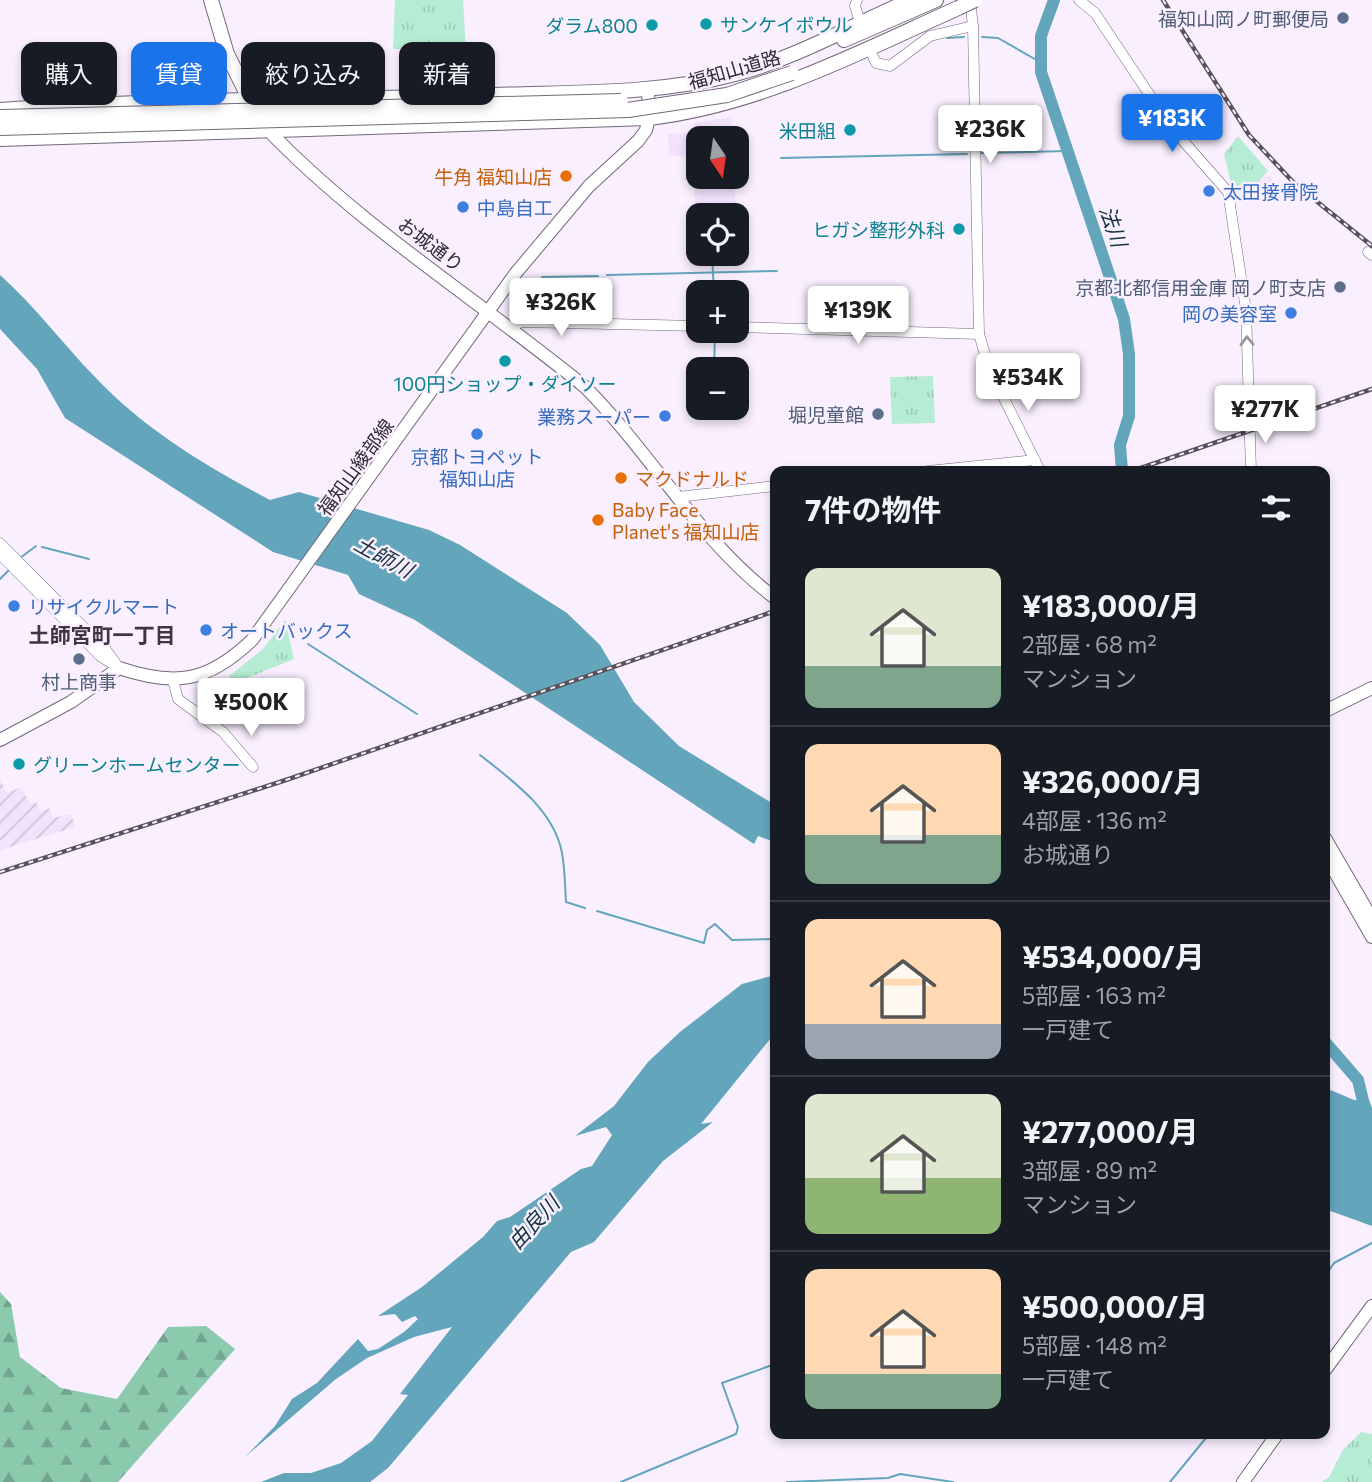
<!DOCTYPE html>
<html lang="ja">
<head>
<meta charset="utf-8">
<style>
	:root { --surface:#171b24; --page:#242831; --text:#f1f3f6; --muted:#9ea1a6; --line:#363941; --accent:#1a73e8 }
	body { margin:0; font-family:Commissioner,"Noto Sans JP",sans-serif; background:var(--page); color:var(--text); height:100vh; display:flex; flex-direction:column; font-size:26px; white-space:nowrap }
	* { box-sizing:border-box; margin:0 }
	p { font-size:23px; color:var(--muted) }
	.icon { flex:none; width:38px; height:38px; fill:none; stroke:currentColor; stroke-width:2; stroke-linecap:round; stroke-linejoin:round }
	.map { position:relative; flex:1; overflow:hidden }
	.drawer { position:absolute; left:770px; top:466px; width:560px; height:973px; display:flex; flex-direction:column; background:var(--surface); border-radius:14px; box-shadow:0 4px 10px #0003 }
	.drawer>* { flex:none }
	.hud { position:absolute; left:21px; top:42px; width:644px; height:63px; display:flex; gap:14px }
	.needle { width:46px; rotate:167deg }
	.tools { position:absolute; left:686px; top:126px; display:grid; gap:14px }
	.tools a { display:grid; place-items:center; width:63px; height:63px; border-radius:14px; background:var(--surface); box-shadow:0 4px 10px #0003; font-size:35px }
	.price { position:absolute; translate:-50% -60px; padding:0 16px; border-radius:7px; background:#fff; color:#222; font-size:23px; line-height:46px; filter:drop-shadow(0 2px 4px #0008) }
	.price::after { content:''; position:absolute; left:50%; top:42px; width:21px; height:16px; margin-left:-10px; background:inherit; clip-path:polygon(0 0,100% 0,50% 100%) }
	.price.selected { background:var(--accent); color:#fff }
	ul { padding:0; list-style:none }
	li { display:flex; align-items:center; gap:21px; height:175px; padding:0 35px }
	li+li { border-top:2px solid var(--line) }
	li span { display:grid; place-items:center; flex:none; width:196px; height:140px; border-radius:14px; color:#555 }
	li>.icon { margin-inline-start:auto }
	span .icon { width:84px; height:84px; fill:#fffc; stroke-width:1 }
	li b { font-size:30px }
	h2 { display:flex; justify-content:space-between; align-items:center; height:84px; padding:0 35px; font-size:30px }
	.pill { padding:0 24px; border-radius:14px; background:var(--surface); box-shadow:0 4px 10px #0003; font-size:24px; line-height:63px }
	.pill.selected { background:var(--accent); color:#fff }
	.map>svg:first-child { display:block }
	.built { fill:#f2e2fb }
	.industrial { fill:url(#industrial-furrows) }
	.grass { fill:url(#grass-tufts) }
	.forest { fill:url(#forest-firs) }
	.water { fill:#63a5bb }
	.lines { fill:none; stroke-linecap:round; stroke-linejoin:round }
	.stream { stroke:#63a5bb; stroke-width:2 }
	.river { stroke:#63a5bb; stroke-width:12 }
	.minor-casing { stroke:#736879; stroke-width:11 }
	.major-casing { stroke:#736879; stroke-width:14 }
	.highway-casing { stroke:#736879; stroke-width:16 }
	.minor { stroke:#fff; stroke-width:10 }
	.major { stroke:#fff; stroke-width:12 }
	.highway { stroke:#fff; stroke-width:14 }
	.rail-casing { stroke:#58525b; stroke-width:4.5 }
	.rail { stroke:#f9efff; stroke-width:2; stroke-dasharray:5; stroke-linecap:butt }
	.highway-bridge-casing { stroke:#736879; stroke-width:16; stroke-linecap:butt }
	.highway-bridge { stroke:#fff; stroke-width:14 }
	.oneway { stroke:#989699 }
	.service-dot { fill:#5c6f8a; stroke:#f9efff; stroke-width:2.5 }
	.culture-dot { fill:#0f9aa8; stroke:#f9efff; stroke-width:2.5 }
	.food-dot { fill:#e8710a; stroke:#f9efff; stroke-width:2.5 }
	.shop-dot { fill:#3f7fe0; stroke:#f9efff; stroke-width:2.5 }
	.labels { text-anchor:middle; dominant-baseline:central; stroke-width:5; stroke-linejoin:round; paint-order:stroke }
	.service-label { font-size:19px; fill:#4e5e75; stroke:#f9efff; text-anchor:end }
	.culture-label { font-size:19px; fill:#0d838f; stroke:#f9efff; text-anchor:end }
	.street-label { font-size:19px; fill:#312c33; stroke:#f9efff }
	.food-label { font-size:19px; fill:#c56008; stroke:#f9efff; text-anchor:start }
	.shop-label { font-size:19px; fill:#366cbe; stroke:#f9efff; text-anchor:start }
	.water-label { font-size:21px; font-style:italic; fill:#13333d; stroke:#f9efff }
	.neighbourhood-label { font-size:21px; font-weight:bold; fill:#3e3443; stroke:#f9efff }
</style>
</head>
<body>
<div class="map">
<svg width="1372" height="1482" viewBox="0 0 1372 1482">
	<defs>
		<pattern id="industrial-furrows" width="10" height="10" patternUnits="userSpaceOnUse" patternTransform="scale(1.75)"><rect width="10" height="10" fill="#f2e2fb"/><path d="M-1 1l2-2M0 10L10 0M9 11l2-2" fill="none" stroke="#d0c2d8"/></pattern>
		<pattern id="grass-tufts" width="24" height="20" patternUnits="userSpaceOnUse" patternTransform="scale(1.75)"><rect width="24" height="20" fill="#b6ecd3"/><path d="M3 7l-1-3M5 7V3M7 7l1-3M15 17l-1-3M17 17v-4M19 17l1-3" fill="none" stroke="#9dcbb6"/></pattern>
		<pattern id="forest-firs" width="22" height="20" patternUnits="userSpaceOnUse" patternTransform="scale(1.75)"><rect width="22" height="20" fill="#8ccaae"/><path d="M5 1l3.5 6h-7zM16 11l3.5 6h-7z" fill="#73a48e"/></pattern>
	</defs>
	<rect width="100%" height="100%" fill="#f9efff"/>
	<!-- built -->
	<g class="built">
		<polygon points="731,117 733,138 698,138 698,177 734,177 736,211 695,212 693,155 669,156 668,134 690,133 694,123"/>
		<polygon points="1268,175 1282,192 1269,203 1254,186"/>
	</g>
	<!-- industrial -->
	<polygon class="industrial" points="0,780 7,793 21,787 30,804 36,802 42,812 49,808 53,818 71,814 75,827 0,850"/>
	<!-- grass -->
	<g class="grass">
		<polygon points="395,0 463,0 466,50 393,49"/>
		<polygon points="1238,136 1268,171 1247,195 1232,188 1224,154"/>
		<polygon points="933,376 935,423 892,424 890,377"/>
		<polygon points="285,620 294,659 232,684 229,676 263,649"/>
		<polygon points="1361,1432 1372,1434 1372,1482 1322,1482 1329,1477 1343,1450"/>
	</g>
	<!-- forest -->
	<polygon class="forest" points="0,1292 11,1304 20,1357 61,1388 117,1399 168,1327 206,1326 235,1349 118,1482 0,1482"/>
	<!-- water -->
	<g class="water">
		<path d="M 0,275 C 35,306 62,343 95,377 C 145,430 206,466 270,500 L 299,492 L 429,530 L 460,545 L 567,613 L 600,645 L 634,702 L 679,746 L 775,805 L 775,842 L 758,836 L 754,844 L 415,620 L 359,594 L 348,575 L 273,552 L 65,418 L 37,369 L 0,329 Z"/>
		<polygon points="775,975 775,1033 701,1124 713,1122 663,1161 594,1242 571,1252 388,1468 370,1482 261,1482 284,1473 311,1473 341,1463 372,1441 408,1395 400,1394 452,1327 414,1337 367,1358 336,1379 245,1457 275,1426 292,1399 317,1383 358,1339 368,1351 378,1349 404,1332 418,1319 415,1316 402,1322 395,1314 378,1316 422,1287 483,1237 497,1221 510,1217 581,1169 592,1166 612,1135 606,1127 575,1136 614,1106 648,1062 680,1032 742,984"/>
		<polygon points="1325,1082 1329,1084 1328,1089 1354,1100 1369,1100 1372,1108 1372,1226 1325,1209"/>
	</g>
	<g class="lines">
		<!-- stream -->
		<g class="stream">
			<polyline points="982,37 998,38 1040,62"/>
			<polyline points="947,38 964,37"/>
			<polyline points="980,153 1067,151"/>
			<polyline points="781,158 967,154"/>
			<polyline points="712,254 714,292"/>
			<polyline points="607,275 777,271"/>
			<polyline points="542,277 598,276"/>
			<polyline points="714,369 715,333"/>
			<polyline points="42,547 89,559"/>
			<polyline points="20,558 36,546"/>
			<polyline points="0,579 9,570"/>
			<polyline points="308,644 417,714"/>
			<path d="M 480,755 C 512,780 554,810 562,853 C 565,869 565,886 566,902 L 585,908"/>
			<polyline points="597,911 704,943 707,930 715,924 732,940 774,939 775,943"/>
			<polyline points="1325,1276 1334,1263 1372,1243"/>
			<polyline points="621,1482 736,1434 738,1427 722,1383 775,1364"/>
			<polyline points="787,1482 888,1478 900,1474 953,1482"/>
			<polyline points="1170,1482 1210,1433"/>
		</g>
		<!-- river -->
		<g class="river">
			<polyline points="1054,0 1041,36 1041,72 1124,319 1129,354 1129,416 1120,445 1122,471"/>
			<polyline points="1325,1042 1358,1080 1372,1138"/>
		</g>
		<!-- minor casing -->
		<g class="minor-casing">
			<g id="minor">
				<polyline points="857,0 855,6 860,22"/>
				<polyline points="970,0 973,26 979,334 989,368 1040,471"/>
				<polyline points="1079,0 1095,13 1171,127 1228,192 1246,310 1251,471"/>
				<polyline points="869,48 876,63 890,66 930,36 973,26"/>
				<polyline points="1368,252 1372,255"/>
				<polyline points="510,327 522,322 698,326"/>
				<polyline points="737,327 979,334"/>
				<polyline points="928,471 1035,460"/>
				<polyline points="678,497 775,486"/>
				<polyline points="0,543 106,650 119,668"/>
				<polyline points="0,554 100,656 116,666"/>
				<polyline points="173,680 178,699 223,732 253,767"/>
			</g>
		</g>
		<!-- major casing -->
		<g class="major-casing">
			<g id="major">
				<path d="M 267,129 C 361,227 480,301 585,387 C 652,454 699,541 775,598"/>
				<polyline points="1325,711 1372,688"/>
				<path d="M 0,740 L 71,702 L 119,668 C 176,687 208,682 252,640 L 515,274 L 589,186 L 638,141 L 646,130 L 649,118 L 648,89"/>
				<polyline points="1325,838 1372,919"/>
				<polyline points="1325,855 1372,937"/>
				<polyline points="1325,1370 1372,1306"/>
				<polyline points="1243,1482 1278,1433"/>
			</g>
		</g>
		<!-- highway casing -->
		<g class="highway-casing">
			<g id="highway">
				<polyline points="211,0 227,54 252,104"/>
				<polyline points="844,40 936,0"/>
				<path d="M 0,110 C 164,98 328,101 493,95 C 574,92 656,95 735,74 C 796,58 853,25 911,0"/>
				<path d="M 0,139 L 649,118 C 759,105 858,53 958,8"/>
			</g>
		</g>
		<!-- minor -->
		<use href="#minor" class="minor"/>
		<!-- major -->
		<use href="#major" class="major"/>
		<!-- highway -->
		<use href="#highway" class="highway"/>
		<!-- rail casing -->
		<g class="rail-casing">
			<g id="rail">
				<polyline points="1163,0 1249,135 1294,183 1372,246"/>
				<polyline points="1132,471 1372,389"/>
				<polyline points="0,872 283,781 775,611"/>
			</g>
		</g>
		<!-- rail -->
		<use href="#rail" class="rail"/>
		<!-- highway-bridge casing -->
		<g class="highway-bridge-casing">
			<g id="highway-bridge">
				<polyline points="958,8 975,0"/>
				<polyline points="0,117 621,101"/>
				<polyline points="0,128 628,110 727,95 792,73"/>
			</g>
		</g>
		<!-- highway-bridge -->
		<use href="#highway-bridge" class="highway-bridge"/>
	</g>
	<!-- one-way arrows -->
	<defs><path id="oneway-chevron" d="M-2-3.5L2.5 0L-2 3.5" fill="none" stroke-width="1.6" stroke-linecap="round" stroke-linejoin="round" transform="scale(1.75)"/></defs>
	<use class="oneway" href="#oneway-chevron" transform="translate(1247 341) rotate(-92)"/>
	<!-- markers -->
	<g class="service-dot">
		<circle cx="1343" cy="18" r="7"/>
		<circle cx="1340" cy="287" r="7"/>
		<circle cx="878" cy="414" r="7"/>
		<circle cx="79" cy="659" r="7"/>
	</g>
	<g class="culture-dot">
		<circle cx="706" cy="24" r="7"/>
		<circle cx="652" cy="25" r="7"/>
		<circle cx="850" cy="130" r="7"/>
		<circle cx="959" cy="229" r="7"/>
		<circle cx="505" cy="361" r="7"/>
		<circle cx="19" cy="764" r="7"/>
	</g>
	<g class="food-dot">
		<circle cx="566" cy="176" r="7"/>
		<circle cx="621" cy="478" r="7"/>
		<circle cx="598" cy="520" r="7"/>
	</g>
	<g class="shop-dot">
		<circle cx="1209" cy="191" r="7"/>
		<circle cx="463" cy="207" r="7"/>
		<circle cx="1291" cy="313" r="7"/>
		<circle cx="665" cy="416" r="7"/>
		<circle cx="477" cy="434" r="7"/>
		<circle cx="14" cy="606" r="7"/>
		<circle cx="206" cy="630" r="7"/>
	</g>
	<g class="labels">
		<!-- service labels -->
		<g class="service-label">
			<text x="1329" y="18">福知山岡ノ町郵便局</text>
			<text x="1326" y="287">京都北都信用金庫 岡ノ町支店</text>
			<text x="864" y="414">堀児童館</text>
			<text x="79" y="681" text-anchor="middle">村上商事</text>
		</g>
		<!-- culture labels -->
		<g class="culture-label">
			<text x="720" y="24" text-anchor="start">サンケイボウル</text>
			<text x="638" y="25">ダラム800</text>
			<text x="836" y="130">米田組</text>
			<text x="945" y="229">ヒガシ整形外科</text>
			<text x="505" y="383" text-anchor="middle">100円ショップ・ダイソー</text>
			<text x="33" y="764" text-anchor="start">グリーンホームセンター</text>
		</g>
		<!-- street labels -->
		<g class="street-label">
			<text transform="translate(734 69) rotate(-16)">福知山道路</text>
			<text transform="translate(431 244) rotate(37)">お城通り</text>
			<text transform="translate(355 467) rotate(-54)">福知山綾部線</text>
		</g>
		<!-- food labels -->
		<g class="food-label">
			<text x="552" y="176" text-anchor="end">牛角 福知山店</text>
			<text x="635" y="478">マクドナルド</text>
			<text x="612" y="509">Baby Face<tspan x="612" dy="22">Planet's 福知山店</tspan></text>
		</g>
		<!-- shop labels -->
		<g class="shop-label">
			<text x="1223" y="191">太田接骨院</text>
			<text x="477" y="207">中島自工</text>
			<text x="1277" y="313" text-anchor="end">岡の美容室</text>
			<text x="651" y="416" text-anchor="end">業務スーパー</text>
			<text x="477" y="456" text-anchor="middle">京都トヨペット<tspan x="477" dy="22">福知山店</tspan></text>
			<text x="28" y="606">リサイクルマート</text>
			<text x="220" y="630">オートバックス</text>
		</g>
		<!-- water labels -->
		<g class="water-label">
			<text transform="translate(1114 226) rotate(71)">法川</text>
			<text transform="translate(384 556) rotate(29)">土師川</text>
			<text transform="translate(533 1222) rotate(-47)">由良川</text>
		</g>
		<!-- neighbourhood labels -->
		<g class="neighbourhood-label">
			<text x="102" y="634">土師宮町一丁目</text>
		</g>
	</g>
</svg>
<div class="tools">
<a><svg class="needle" viewBox="-14 -14 28 28"><path d="M0-13l5 13h-10z" fill="#e53935"/><path d="M0 13l5-13h-10z" fill="#9ea1a6"/></svg></a>
<a><svg class="icon" aria-label="locate" viewBox="0 0 24 24"><circle cx="12" cy="12" r="6"/><path d="M12 2v4M12 18v4M2 12h4M18 12h4"/></svg></a>
<a>+</a>
<a>−</a>
</div>
<b class="price selected" style="left:1172px;top:154px">¥183K</b>
<b class="price" style="left:990px;top:165px">¥236K</b>
<b class="price" style="left:561px;top:338px">¥326K</b>
<b class="price" style="left:858px;top:346px">¥139K</b>
<b class="price" style="left:1028px;top:413px">¥534K</b>
<b class="price" style="left:1265px;top:445px">¥277K</b>
<b class="price" style="left:251px;top:738px">¥500K</b>
<div class="hud">
<a class="pill">購入</a>
<a class="pill selected">賃貸</a>
<a class="pill">絞り込み</a>
<a class="pill">新着</a>
</div>
<section class="drawer">
<h2>7件の物件<svg class="icon" aria-label="filters" viewBox="0 0 24 24"><path d="M4 7h16M4 17h16"/><circle cx="9" cy="7" r="2"/><circle cx="15" cy="17" r="2"/></svg></h2>
<ul>
<li><span style="background:linear-gradient(#dfe7d0 70%,#7fa58c 0)"><svg class="icon" aria-label="home" viewBox="0 0 24 24"><path d="M3 11l9-7 9 7M6 9v11h12V9"/></svg></span><div><b>¥183,000/月</b><p>2部屋 · 68 m²</p><p>マンション</p></div></li>
<li><span style="background:linear-gradient(#ffd9b3 65%,#7fa58c 0)"><svg class="icon" aria-label="home" viewBox="0 0 24 24"><path d="M3 11l9-7 9 7M6 9v11h12V9"/></svg></span><div><b>¥326,000/月</b><p>4部屋 · 136 m²</p><p>お城通り</p></div></li>
<li><span style="background:linear-gradient(#ffd9b3 75%,#9aa5b1 0)"><svg class="icon" aria-label="home" viewBox="0 0 24 24"><path d="M3 11l9-7 9 7M6 9v11h12V9"/></svg></span><div><b>¥534,000/月</b><p>5部屋 · 163 m²</p><p>一戸建て</p></div></li>
<li><span style="background:linear-gradient(#dfe7d0 60%,#8fb573 0)"><svg class="icon" aria-label="home" viewBox="0 0 24 24"><path d="M3 11l9-7 9 7M6 9v11h12V9"/></svg></span><div><b>¥277,000/月</b><p>3部屋 · 89 m²</p><p>マンション</p></div></li>
<li><span style="background:linear-gradient(#ffd9b3 75%,#7fa58c 0)"><svg class="icon" aria-label="home" viewBox="0 0 24 24"><path d="M3 11l9-7 9 7M6 9v11h12V9"/></svg></span><div><b>¥500,000/月</b><p>5部屋 · 148 m²</p><p>一戸建て</p></div></li>
</ul>
</section>
</div>
</body>
</html>
